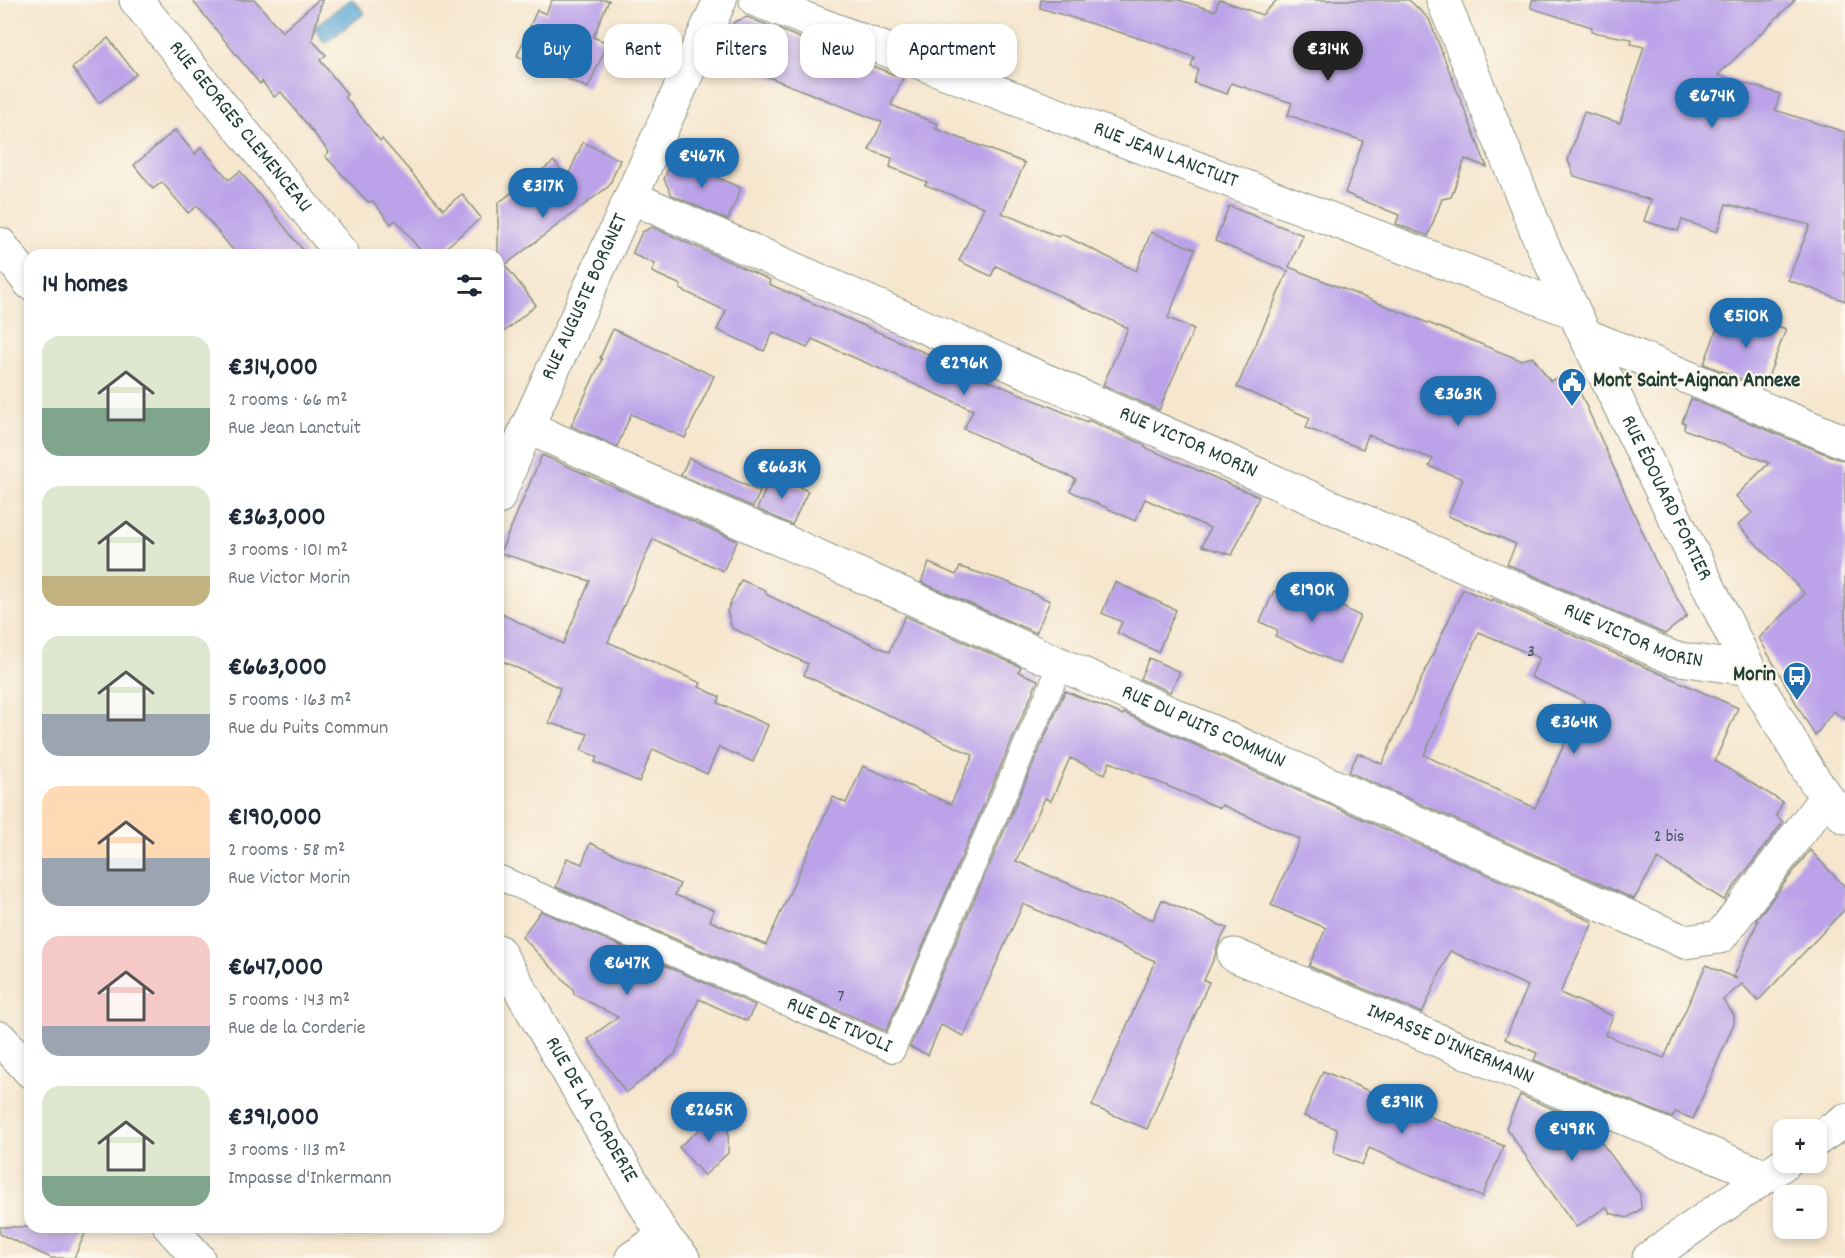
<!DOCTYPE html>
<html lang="en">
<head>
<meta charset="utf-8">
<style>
	:root { --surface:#fff; --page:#f6f6f7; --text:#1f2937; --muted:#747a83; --accent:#1f6fb2 }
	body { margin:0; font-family:Dekko,sans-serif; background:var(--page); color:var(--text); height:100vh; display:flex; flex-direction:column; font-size:22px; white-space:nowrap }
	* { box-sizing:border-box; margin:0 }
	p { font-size:20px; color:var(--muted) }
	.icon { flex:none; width:33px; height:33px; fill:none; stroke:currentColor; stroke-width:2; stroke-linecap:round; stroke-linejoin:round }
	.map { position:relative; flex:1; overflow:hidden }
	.sheet { position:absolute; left:24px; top:249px; width:480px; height:984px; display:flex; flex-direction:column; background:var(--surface); border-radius:18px; box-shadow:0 3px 9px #0003 }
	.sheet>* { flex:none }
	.top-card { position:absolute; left:522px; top:24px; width:570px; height:54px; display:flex; gap:12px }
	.controls { position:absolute; left:1773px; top:1119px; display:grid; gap:12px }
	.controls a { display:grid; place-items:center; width:54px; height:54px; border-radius:12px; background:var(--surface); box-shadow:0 3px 9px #0003; font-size:30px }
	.price { position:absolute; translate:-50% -51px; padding:0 14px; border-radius:21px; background:var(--accent); color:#fff; font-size:20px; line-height:39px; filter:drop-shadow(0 2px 3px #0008) }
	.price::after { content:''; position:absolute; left:50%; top:36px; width:18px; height:14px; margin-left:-9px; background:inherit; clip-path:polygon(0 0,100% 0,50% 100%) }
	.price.active { background:#222; color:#fff }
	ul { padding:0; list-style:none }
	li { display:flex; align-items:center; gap:18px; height:150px; padding:0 18px }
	li span { display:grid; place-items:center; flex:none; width:168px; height:120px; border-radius:18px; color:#555 }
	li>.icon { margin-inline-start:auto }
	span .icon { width:72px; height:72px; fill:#fffc; stroke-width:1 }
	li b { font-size:26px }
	h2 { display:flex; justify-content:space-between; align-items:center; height:72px; padding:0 18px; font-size:26px }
	.pill { padding:0 21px; border-radius:18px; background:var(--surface); box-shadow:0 3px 9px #0003; font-size:21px; line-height:54px }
	.pill.active { background:var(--accent); color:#fff }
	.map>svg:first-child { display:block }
	.water { fill:#5ba8d4; stroke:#3d7284; stroke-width:1.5 }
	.building { fill:#bca3e9; fill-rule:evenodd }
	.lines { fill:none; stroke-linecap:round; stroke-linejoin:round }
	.service-casing { stroke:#8a9281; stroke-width:26 }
	.minor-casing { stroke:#8a9281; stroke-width:35 }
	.tertiary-casing { stroke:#8a9281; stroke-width:35 }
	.service { stroke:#fff; stroke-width:24 }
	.minor { stroke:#fff; stroke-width:33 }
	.tertiary { stroke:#fff; stroke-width:33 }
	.labels { text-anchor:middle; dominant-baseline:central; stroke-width:4.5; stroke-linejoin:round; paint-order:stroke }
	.number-label { font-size:18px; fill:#465661 }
	.street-label { font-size:21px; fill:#1f3d34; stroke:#fbf7ec }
	.poi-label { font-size:21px; font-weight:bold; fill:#1f3d34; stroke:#fbf7ec; text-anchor:start }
</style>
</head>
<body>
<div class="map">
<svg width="1845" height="1258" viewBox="0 0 1845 1258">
	<rect width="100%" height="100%" fill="#fbf7ec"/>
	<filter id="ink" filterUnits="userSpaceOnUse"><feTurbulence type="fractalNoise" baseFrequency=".0167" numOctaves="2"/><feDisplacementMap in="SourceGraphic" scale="12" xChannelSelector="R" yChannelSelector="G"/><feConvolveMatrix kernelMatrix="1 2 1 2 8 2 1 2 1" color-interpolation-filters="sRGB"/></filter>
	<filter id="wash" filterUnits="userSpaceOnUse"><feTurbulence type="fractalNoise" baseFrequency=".008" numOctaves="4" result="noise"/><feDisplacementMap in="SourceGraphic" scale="24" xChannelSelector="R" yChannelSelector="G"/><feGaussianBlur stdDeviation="1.35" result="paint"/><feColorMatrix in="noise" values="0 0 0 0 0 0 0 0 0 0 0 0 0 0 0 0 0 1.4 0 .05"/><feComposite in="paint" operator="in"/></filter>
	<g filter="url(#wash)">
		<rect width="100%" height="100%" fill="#f6e6ce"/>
		<!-- water -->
		<polygon class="water" points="349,0 353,0 365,13 325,43 314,28"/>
		<g id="blocks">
			<!-- building -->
			<g class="building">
				<polygon points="192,0 255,0 282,32 318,0 322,0 312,40 326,55 320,60 347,94 345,97 380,141 382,139 443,209 462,194 481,218 437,255 424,255 396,220 391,224 373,201 368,202 325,156 329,152 281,92 274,97 262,81 260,84"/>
				<polygon points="552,0 609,0 593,37 608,43 588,88 517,56 537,10 546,14"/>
				<polygon points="1041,0 1179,0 1215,11 1219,0 1221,0 1262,15 1277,0 1409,0 1429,19 1487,167 1465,159 1451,197 1442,199 1428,236 1396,224 1399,215 1345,193 1363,141 1288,115 1292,103 1231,83 1227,94 1194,83 1198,69 1191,67 1194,57 1158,44 1040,8"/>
				<polygon points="1532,0 1795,0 1718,75 1780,94 1775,110 1845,132 1845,301 1788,280 1810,225 1726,204 1717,232 1682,220 1678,231 1644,221 1651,200 1574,176 1568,160 1584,112 1620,123 1644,47 1631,44 1632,39 1591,32 1592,27 1531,8"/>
				<polygon points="747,17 903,78 891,105 938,124 936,129 1025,163 1002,213 1059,237 1061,234 1136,271 1151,232 1195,249 1168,318 1194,329 1159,410 1103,385 1128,328 996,266 991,276 959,261 984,207 925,185 927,182 890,167 892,158 869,150 882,122 718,57 734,22"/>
				<polygon points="108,38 136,74 99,103 72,68"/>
				<polygon points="175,130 195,154 201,147 229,180 240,171 307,255 237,255 197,206 188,213 162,182 153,189 134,165"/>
				<polygon points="583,142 620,160 609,186 505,265 536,305 498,337 498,203 554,161 567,178"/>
				<polygon points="673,158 741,188 728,220 672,195 664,179"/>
				<polygon points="1229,206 1303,235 1289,267 1520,360 1533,357 1550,381 1571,372 1655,560 1687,616 1665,634 1507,564 1516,544 1448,516 1463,479 1429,466 1433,459 1368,435 1363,449 1306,428 1310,418 1237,387 1288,271 1215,241"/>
				<polygon points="652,227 770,280 769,284 987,380 1087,422 1088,420 1145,445 1144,447 1259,497 1232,555 1202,546 1210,528 1145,499 1135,521 1070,491 1076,479 964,429 973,410 812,339 807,348 773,332 764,351 717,330 726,311 680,289 681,285 652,272 655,264 632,254 642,232"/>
				<polygon points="1741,313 1786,329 1764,388 1704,364 1720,320 1738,327"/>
				<polygon points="613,329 714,376 685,438 631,414 617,447 571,426 602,359 600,358"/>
				<polygon points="1691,399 1838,459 1845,460 1845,719 1833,711 1815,736 1759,638 1805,594 1738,525 1752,513 1736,496 1769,463 1684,429 1685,423 1682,422"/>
				<polygon points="542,455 737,541 723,571 653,539 608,642 701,683 699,687 720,697 718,703 768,725 753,762 719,747 707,774 653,749 639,782 595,762 597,757 581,750 588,734 549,723 560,688 498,659 498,612 563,644 590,581 500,553"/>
				<polygon points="689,458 760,492 753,507 681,475"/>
				<polygon points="772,475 808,491 792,525 757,509"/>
				<polygon points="929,563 956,575 960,567 1005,581 1050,601 1036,633 921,582"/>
				<polygon points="741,580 765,590 767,595 889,652 905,616 1021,667 1018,672 1038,680 886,1031 556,887 567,858 582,864 590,843 680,884 675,895 714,910 710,921 766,945 833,797 846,803 863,766 951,804 973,755 804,675 808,664 732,628 727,611"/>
				<polygon points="1115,582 1176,610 1158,652 1117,633 1122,622 1102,613"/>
				<polygon points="1297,589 1314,597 1316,593 1360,616 1339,664 1275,636 1278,630 1260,622 1274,591 1293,600"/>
				<path d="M 1463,589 L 1491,601 L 1492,599 L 1738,708 L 1715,761 L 1783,802 L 1776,815 L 1783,822 L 1724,900 L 1658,859 L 1634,899 L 1349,772 L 1358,753 L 1382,764 ZM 1479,632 L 1539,658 L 1531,677 L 1584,701 L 1535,808 L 1424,755 Z"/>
				<polygon points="1149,658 1180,672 1170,692 1140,679"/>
				<polygon points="1065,691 1123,715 1124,713 1593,922 1560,993 1613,1016 1605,1035 1664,1058 1706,965 1737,979 1734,976 1758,921 1756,920 1810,850 1845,887 1845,909 1758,1001 1742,984 1723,1000 1734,1015 1734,1023 1693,1119 1675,1112 1672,1118 1534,1060 1537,1053 1505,1039 1528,986 1450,951 1422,1013 1309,966 1326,928 1271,905 1300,839 1222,805 1220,808 1110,762 1105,774 1070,758 1051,801 1045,798 1016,861 1153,920 1162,900 1227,928 1217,947 1215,956 1204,980 1209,982 1147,1129 1092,1106 1155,961 1023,904 964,1036 941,1025 928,1055 910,1047"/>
				<polygon points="541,911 755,1005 747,1021 699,999 675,1054 626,1093 588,1039 618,1017 574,994 573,989 522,937"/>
				<polygon points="1323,1071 1426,1116 1426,1115 1504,1146 1482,1197 1369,1148 1362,1165 1334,1153 1337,1129 1304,1116"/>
				<polygon points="1520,1095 1587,1123 1640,1194 1641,1209 1627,1218 1610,1213 1606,1207 1576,1227 1506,1128"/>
				<polygon points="729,1104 728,1153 704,1176 679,1147"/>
				<polygon points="0,1227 88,1227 74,1258 51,1258 0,1234"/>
			</g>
		</g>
	</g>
	<g filter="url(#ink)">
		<use href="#blocks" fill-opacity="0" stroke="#8a9281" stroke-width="1.5"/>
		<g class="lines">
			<!-- service casing -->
			<g class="service-casing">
				<g id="service">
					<path id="s1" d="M 498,877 L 893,1050 L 1061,664"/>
				</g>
			</g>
			<!-- minor casing -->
			<g class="minor-casing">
				<g id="minor">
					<path id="s2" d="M 136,0 L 343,255"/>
					<path id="s3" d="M 756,0 L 1574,312"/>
					<path id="s4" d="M 1443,0 L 1541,242 L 1585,335 L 1753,677 L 1809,772 L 1826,797 L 1845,817"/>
					<path id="s5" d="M 631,197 L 1673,658 L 1749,669"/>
					<polyline points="0,244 30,283"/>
					<polyline points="1585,335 1845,442"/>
					<path id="s6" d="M 527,427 L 1685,942 L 1720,937 L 1826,797"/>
					<path id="s7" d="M 498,498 L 527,427 L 720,0"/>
					<path id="s8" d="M 498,951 L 664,1237 L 683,1258"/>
					<path id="s9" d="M 1234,955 L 1766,1177"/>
					<polyline points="1816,1140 1845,1120"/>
					<polyline points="632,1258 664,1237"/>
					<polyline points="1649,1258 1786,1162"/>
				</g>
			</g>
			<!-- tertiary casing -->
			<g class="tertiary-casing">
				<g id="tertiary">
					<polyline points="0,1038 30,1071"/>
					<polyline points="170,1227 198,1258"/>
				</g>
			</g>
			<!-- service -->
			<use href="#service" class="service"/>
			<!-- minor -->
			<use href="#minor" class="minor"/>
			<!-- tertiary -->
			<use href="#tertiary" class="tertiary"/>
		</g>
	</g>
	<!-- icons -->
	<defs>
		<g id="civic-pin" transform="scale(1.5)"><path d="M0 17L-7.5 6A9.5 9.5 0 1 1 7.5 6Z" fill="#1f6fb2" stroke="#fbf7ec"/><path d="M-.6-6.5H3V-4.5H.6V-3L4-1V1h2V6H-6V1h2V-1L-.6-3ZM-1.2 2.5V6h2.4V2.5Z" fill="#fff"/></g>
		<g id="bus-pin" transform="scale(1.5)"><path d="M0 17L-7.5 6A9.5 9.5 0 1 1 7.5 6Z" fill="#1f6fb2" stroke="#fbf7ec"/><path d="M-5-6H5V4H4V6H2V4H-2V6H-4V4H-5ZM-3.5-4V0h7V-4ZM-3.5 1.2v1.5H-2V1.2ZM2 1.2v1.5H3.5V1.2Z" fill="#fff"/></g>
	</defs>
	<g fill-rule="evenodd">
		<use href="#civic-pin" x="1572" y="382"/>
		<use href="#bus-pin" x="1797" y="676"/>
	</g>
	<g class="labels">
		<!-- number labels -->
		<g class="number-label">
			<text x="1531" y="652">3</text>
			<text x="1669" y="837">2 bis</text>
			<text x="841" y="997">7</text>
		</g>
		<!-- street labels -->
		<g class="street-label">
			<text stroke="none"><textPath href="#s2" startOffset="164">RUE GEORGES CLEMENCEAU</textPath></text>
			<text stroke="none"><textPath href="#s3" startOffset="438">RUE JEAN LANCTUIT</textPath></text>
			<text stroke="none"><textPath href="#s7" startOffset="219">RUE AUGUSTE BORGNET</textPath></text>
			<text stroke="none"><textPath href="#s5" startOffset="609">RUE VICTOR MORIN</textPath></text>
			<text stroke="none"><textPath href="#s4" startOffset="546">RUE ÉDOUARD FORTIER</textPath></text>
			<text stroke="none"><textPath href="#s5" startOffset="1095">RUE VICTOR MORIN</textPath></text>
			<text stroke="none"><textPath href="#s6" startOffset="740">RUE DU PUITS COMMUN</textPath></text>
			<text stroke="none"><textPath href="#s1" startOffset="372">RUE DE TIVOLI</textPath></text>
			<text stroke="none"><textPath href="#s9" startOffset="234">IMPASSE D'INKERMANN</textPath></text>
			<text stroke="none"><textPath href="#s8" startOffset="184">RUE DE LA CORDERIE</textPath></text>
		</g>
		<!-- poi labels -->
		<g class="poi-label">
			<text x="1593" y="382">Mont Saint-Aignan Annexe</text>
			<text x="1776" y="676" text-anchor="end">Morin</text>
		</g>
	</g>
</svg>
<div class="controls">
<a>+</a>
<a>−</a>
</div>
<b class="price active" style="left:1328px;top:82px">€314K</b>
<b class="price" style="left:1712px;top:129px">€674K</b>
<b class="price" style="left:702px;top:189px">€467K</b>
<b class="price" style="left:543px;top:219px">€317K</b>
<b class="price" style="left:1746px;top:349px">€510K</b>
<b class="price" style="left:964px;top:396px">€296K</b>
<b class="price" style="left:1458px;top:427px">€363K</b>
<b class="price" style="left:782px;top:500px">€663K</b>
<b class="price" style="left:1312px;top:623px">€190K</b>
<b class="price" style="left:1574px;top:755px">€364K</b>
<b class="price" style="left:627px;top:996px">€647K</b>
<b class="price" style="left:1402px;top:1135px">€391K</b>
<b class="price" style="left:709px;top:1143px">€265K</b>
<b class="price" style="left:1572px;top:1162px">€498K</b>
<div class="top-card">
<a class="pill active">Buy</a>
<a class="pill">Rent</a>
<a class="pill">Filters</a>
<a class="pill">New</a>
<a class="pill">Apartment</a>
</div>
<section class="sheet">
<h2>14 homes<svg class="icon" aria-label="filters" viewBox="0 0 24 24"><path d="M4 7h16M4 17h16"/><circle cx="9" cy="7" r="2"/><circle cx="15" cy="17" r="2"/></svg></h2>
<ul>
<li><span style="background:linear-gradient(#dfe7d0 60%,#7fa58c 0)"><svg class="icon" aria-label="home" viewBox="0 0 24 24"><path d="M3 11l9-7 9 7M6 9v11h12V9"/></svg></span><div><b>€314,000</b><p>2 rooms · 66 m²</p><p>Rue Jean Lanctuit</p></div></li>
<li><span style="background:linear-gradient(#dfe7d0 75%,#c2b280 0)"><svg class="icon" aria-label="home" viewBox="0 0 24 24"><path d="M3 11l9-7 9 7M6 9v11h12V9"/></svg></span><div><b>€363,000</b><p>3 rooms · 101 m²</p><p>Rue Victor Morin</p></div></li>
<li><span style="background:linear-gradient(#dfe7d0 65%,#9aa5b1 0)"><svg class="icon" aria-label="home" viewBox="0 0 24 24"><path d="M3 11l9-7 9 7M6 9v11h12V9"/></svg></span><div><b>€663,000</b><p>5 rooms · 163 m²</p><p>Rue du Puits Commun</p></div></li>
<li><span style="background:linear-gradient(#ffd9b3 60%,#9aa5b1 0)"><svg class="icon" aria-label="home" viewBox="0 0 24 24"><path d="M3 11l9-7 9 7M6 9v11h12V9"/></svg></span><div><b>€190,000</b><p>2 rooms · 58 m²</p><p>Rue Victor Morin</p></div></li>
<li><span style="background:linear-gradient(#f6c9c9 75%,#9aa5b1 0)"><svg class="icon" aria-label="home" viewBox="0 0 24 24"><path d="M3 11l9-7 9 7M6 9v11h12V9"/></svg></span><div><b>€647,000</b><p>5 rooms · 143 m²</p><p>Rue de la Corderie</p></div></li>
<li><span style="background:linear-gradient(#dfe7d0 75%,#7fa58c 0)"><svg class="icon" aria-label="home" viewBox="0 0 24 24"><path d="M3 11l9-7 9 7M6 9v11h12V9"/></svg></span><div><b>€391,000</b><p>3 rooms · 113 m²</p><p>Impasse d'Inkermann</p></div></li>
</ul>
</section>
</div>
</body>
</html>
